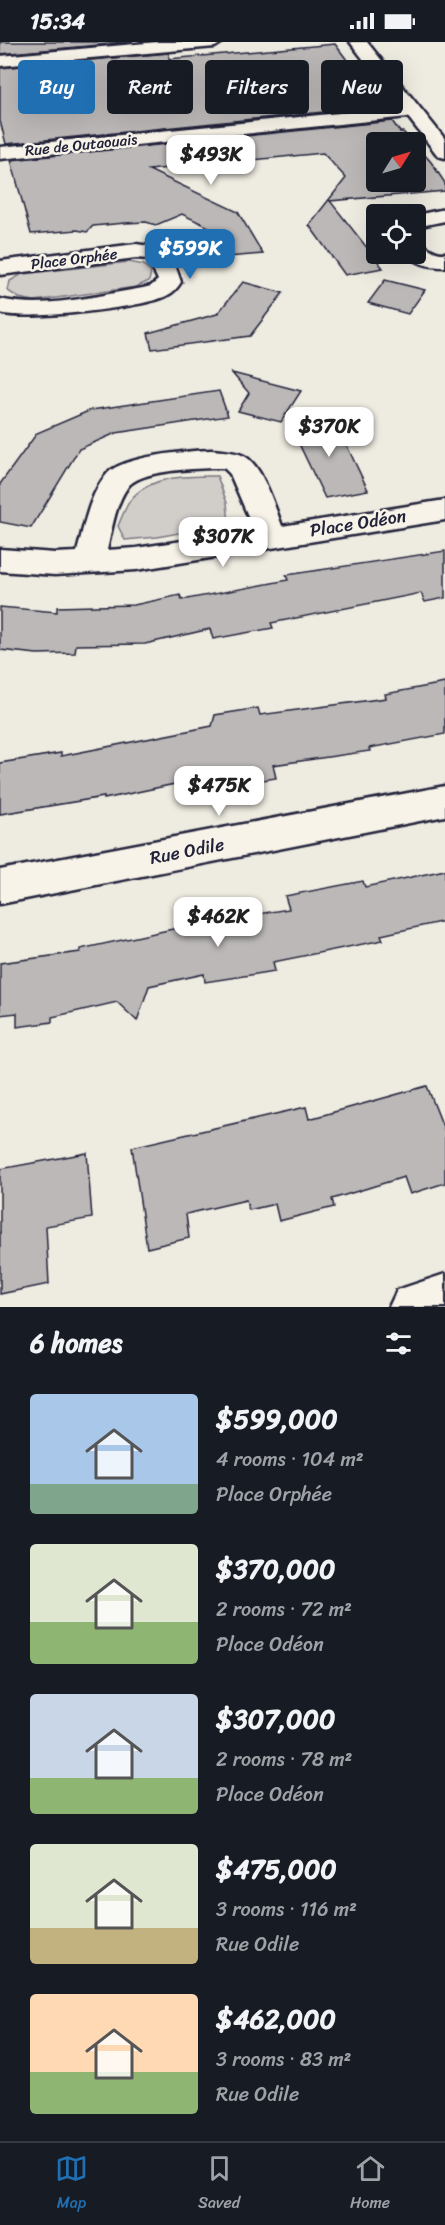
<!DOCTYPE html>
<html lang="en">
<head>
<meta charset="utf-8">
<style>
	:root { --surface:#171b24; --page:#20242c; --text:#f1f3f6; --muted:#9ea1a6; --line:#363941; --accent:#1f6fb2 }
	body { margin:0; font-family:Sriracha,sans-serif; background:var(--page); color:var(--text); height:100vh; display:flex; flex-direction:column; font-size:22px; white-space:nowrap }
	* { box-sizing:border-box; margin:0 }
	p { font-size:20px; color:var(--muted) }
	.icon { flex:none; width:33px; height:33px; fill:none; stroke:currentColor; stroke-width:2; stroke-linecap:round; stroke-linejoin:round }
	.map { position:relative; height:1265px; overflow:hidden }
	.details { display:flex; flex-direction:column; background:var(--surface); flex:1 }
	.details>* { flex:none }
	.top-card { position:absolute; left:18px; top:18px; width:410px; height:54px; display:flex; gap:12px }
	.needle { width:39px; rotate:53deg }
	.controls { position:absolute; left:366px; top:90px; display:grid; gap:12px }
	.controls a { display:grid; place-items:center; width:60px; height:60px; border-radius:6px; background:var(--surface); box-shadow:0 6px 24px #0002; font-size:30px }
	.price { position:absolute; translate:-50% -51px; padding:0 14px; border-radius:12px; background:#fff; color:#222; font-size:20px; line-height:39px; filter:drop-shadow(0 2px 3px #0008) }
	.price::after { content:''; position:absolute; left:50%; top:36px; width:18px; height:14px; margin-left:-9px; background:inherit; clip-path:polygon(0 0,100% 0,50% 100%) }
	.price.selected { background:var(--accent); color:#fff }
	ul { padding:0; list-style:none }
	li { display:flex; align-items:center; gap:18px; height:150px; padding:0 30px }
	li span { display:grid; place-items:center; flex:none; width:168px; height:120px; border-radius:6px; color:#555 }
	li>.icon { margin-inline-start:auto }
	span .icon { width:72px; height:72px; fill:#fffc; stroke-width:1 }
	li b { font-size:26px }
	h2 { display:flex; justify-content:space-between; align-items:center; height:72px; padding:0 30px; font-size:26px }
	.chip { padding:0 21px; border-radius:6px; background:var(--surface); box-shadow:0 6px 24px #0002; font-size:21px; line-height:54px }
	.chip.selected { background:var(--accent); color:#fff }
	.status { display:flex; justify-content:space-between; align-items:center; height:42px; padding:0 30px; background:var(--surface); direction:ltr }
	.status svg { height:16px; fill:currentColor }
	.menu { display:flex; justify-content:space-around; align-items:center; height:84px; border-top:2px solid var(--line); background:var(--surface); font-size:16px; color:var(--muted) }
	.menu a { display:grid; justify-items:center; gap:3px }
	.menu .selected { color:var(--accent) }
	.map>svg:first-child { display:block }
	.green { fill:#d1cdc9; stroke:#7a7882; stroke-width:1.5 }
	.building { fill:#bbb8b7; stroke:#22223b; stroke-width:1.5 }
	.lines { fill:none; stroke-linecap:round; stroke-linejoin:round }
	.minor-casing { stroke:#22223b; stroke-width:5 }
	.minor { fill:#f7f3e8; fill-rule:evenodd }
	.labels { text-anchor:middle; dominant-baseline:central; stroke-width:5; stroke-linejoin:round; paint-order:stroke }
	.far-street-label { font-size:15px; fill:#22223b; stroke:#f7f3e8 }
	.street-label { font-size:18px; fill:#22223b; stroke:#f7f3e8 }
</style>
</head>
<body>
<div class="status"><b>15:34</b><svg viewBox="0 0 49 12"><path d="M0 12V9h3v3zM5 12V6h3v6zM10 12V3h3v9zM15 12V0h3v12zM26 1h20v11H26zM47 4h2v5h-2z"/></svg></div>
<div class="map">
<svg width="445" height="1265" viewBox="0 0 445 1265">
	<rect width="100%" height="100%" fill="#eeebe1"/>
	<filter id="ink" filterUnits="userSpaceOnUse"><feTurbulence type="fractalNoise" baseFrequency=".0167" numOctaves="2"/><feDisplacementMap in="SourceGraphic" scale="12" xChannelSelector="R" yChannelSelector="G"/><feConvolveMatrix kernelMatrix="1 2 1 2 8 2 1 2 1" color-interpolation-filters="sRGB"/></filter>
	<g filter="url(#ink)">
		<!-- green -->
		<g class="green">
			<polygon points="129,220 144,223 151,230 149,239 136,245 34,259 19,256 8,249 10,239 22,232"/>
			<path d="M 217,434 L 227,461 L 229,482 L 157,495 L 125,498 L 118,484 C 122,475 126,462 133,455 C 154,433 189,434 217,434 Z"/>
		</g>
		<!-- building -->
		<g class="building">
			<polygon points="0,0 133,0 0,12"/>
			<polygon points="335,2 365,42 368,42 383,64 6,102 0,79 0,26 169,11 169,17"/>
			<polygon points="392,79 400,90 403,90 413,100 376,100 376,140 416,140 416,103 431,120 445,141 445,149 330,159 383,226 345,233 309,183 346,136 323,111 149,128 238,170 263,212 227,215 207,184 182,172 156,183 146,180 125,181 93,184 87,190 77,188 31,192 11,118"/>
			<polygon points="385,238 425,248 408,272 368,261"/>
			<polygon points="243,240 283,251 250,294 152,307 148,291 217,272"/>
			<polygon points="232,331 301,349 281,380 238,369 249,351"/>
			<polygon points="219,349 228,374 116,391 79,407 31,486 0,480 0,442 37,391 91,368"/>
			<polygon points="334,377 368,448 325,456 290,383"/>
			<polygon points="445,509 445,556 425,560 421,551 271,581 273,586 213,597 210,587 145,602 76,603 75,611 37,612 0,608 0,565 57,570 57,565 134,563 180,553 182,558 288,538 286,533"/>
			<polygon points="445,641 445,692 369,706 370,709 273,723 276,736 210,746 208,735 104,757 104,755 0,772 0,721 61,711 61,714 212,684 215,673 258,666 260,673 386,656 385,652"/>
			<polygon points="445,828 445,879 381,893 383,898 273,920 275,929 205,940 204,932 149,944 137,979 117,960 52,975 52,980 17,985 17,971 0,973 0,921 80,910 80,907 196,882 289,867 285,854 363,839 365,845"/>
			<polygon points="427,1044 445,1090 445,1141 410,1152 404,1135 332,1157 334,1165 279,1179 275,1162 249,1168 246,1158 186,1172 189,1196 147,1206 132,1105 306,1065 309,1077"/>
			<polygon points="87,1111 92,1176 46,1184 49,1242 0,1252 0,1127"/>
		</g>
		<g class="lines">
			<!-- minor casing -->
			<g class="minor-casing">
				<g id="minor">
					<polygon points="158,0 223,0 215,5 0,24 0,14"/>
					<polygon points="350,0 367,0 445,97 445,116 438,114 408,75 0,117 0,105 400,65"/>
					<polygon points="445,167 445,179 416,185 416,173"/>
					<path d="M 416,200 C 428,203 432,212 445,211 L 445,225 C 431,225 417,223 408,212 L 416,212 Z"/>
					<path d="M 136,202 L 163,206 L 174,220 L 181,240 C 178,245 174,250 168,253 C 146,266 26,279 0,271 L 0,257 C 45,268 98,253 143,246 L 151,244 L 158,238 L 148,217 L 136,216 L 0,233 L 0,219 Z"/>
					<path d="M 211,408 C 221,409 234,409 244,414 C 262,423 275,465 282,484 L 445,458 L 445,478 L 136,528 L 55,533 L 0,529 L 0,507 L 55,511 L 77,510 C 84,484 89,453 107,432 C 122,414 188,409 211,408 ZM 211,426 L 224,426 L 230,432 L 254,488 L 136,506 L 107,508 C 112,488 115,463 127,446 C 138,428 192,427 211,426 Z"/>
					<polygon points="445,744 445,774 0,862 0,828"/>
					<polygon points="445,1232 445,1265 389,1265 397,1248"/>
				</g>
			</g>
			<!-- minor -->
			<use href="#minor" class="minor"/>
		</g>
	</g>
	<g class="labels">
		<!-- far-street labels -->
		<g class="far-street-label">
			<text transform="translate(81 103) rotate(-6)">Rue de Outaouais</text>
			<text transform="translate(74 217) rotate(-7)">Place Orphée</text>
		</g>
		<!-- street labels -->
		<g class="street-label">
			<text transform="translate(358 481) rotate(-9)">Place Odéon</text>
			<text transform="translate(187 809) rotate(-11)">Rue Odile</text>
		</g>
	</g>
</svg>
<div class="controls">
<a><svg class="needle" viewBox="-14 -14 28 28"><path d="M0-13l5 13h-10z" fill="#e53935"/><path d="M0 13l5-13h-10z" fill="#9ea1a6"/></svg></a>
<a><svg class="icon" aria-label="locate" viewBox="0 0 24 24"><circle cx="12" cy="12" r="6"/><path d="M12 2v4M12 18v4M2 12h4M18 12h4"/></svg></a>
</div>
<b class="price" style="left:211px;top:144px">$493K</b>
<b class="price selected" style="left:190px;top:238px">$599K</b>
<b class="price" style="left:329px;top:416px">$370K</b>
<b class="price" style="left:223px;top:526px">$307K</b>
<b class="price" style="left:219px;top:775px">$475K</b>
<b class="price" style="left:218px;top:906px">$462K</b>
<div class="top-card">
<a class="chip selected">Buy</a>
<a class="chip">Rent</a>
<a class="chip">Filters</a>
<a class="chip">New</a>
</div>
</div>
<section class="details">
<h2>6 homes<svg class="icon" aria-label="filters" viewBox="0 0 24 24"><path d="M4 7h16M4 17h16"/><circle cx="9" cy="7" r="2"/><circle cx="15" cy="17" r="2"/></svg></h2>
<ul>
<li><span style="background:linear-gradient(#a9c7e8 75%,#7fa58c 0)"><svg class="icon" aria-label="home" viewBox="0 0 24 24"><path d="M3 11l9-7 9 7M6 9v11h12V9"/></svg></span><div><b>$599,000</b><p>4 rooms · 104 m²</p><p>Place Orphée</p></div></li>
<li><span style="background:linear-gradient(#dfe7d0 65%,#8fb573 0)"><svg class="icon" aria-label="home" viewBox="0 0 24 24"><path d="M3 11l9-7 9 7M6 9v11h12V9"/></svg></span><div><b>$370,000</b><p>2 rooms · 72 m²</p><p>Place Odéon</p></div></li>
<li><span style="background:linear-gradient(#c9d6e8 70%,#8fb573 0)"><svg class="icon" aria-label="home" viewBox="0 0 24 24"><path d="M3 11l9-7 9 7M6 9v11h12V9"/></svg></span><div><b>$307,000</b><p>2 rooms · 78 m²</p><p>Place Odéon</p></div></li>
<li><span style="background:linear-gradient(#dfe7d0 70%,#c2b280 0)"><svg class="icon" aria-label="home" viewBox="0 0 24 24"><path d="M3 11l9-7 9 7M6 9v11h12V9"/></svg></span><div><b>$475,000</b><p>3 rooms · 116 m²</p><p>Rue Odile</p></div></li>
<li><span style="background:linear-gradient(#ffd9b3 65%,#8fb573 0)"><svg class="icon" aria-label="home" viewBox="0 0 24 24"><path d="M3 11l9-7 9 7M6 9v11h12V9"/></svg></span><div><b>$462,000</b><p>3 rooms · 83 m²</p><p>Rue Odile</p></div></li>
</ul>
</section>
<nav class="menu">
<a class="selected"><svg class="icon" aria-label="map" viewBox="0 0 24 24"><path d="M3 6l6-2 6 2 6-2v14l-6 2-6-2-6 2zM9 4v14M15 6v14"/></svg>Map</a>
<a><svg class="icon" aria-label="saved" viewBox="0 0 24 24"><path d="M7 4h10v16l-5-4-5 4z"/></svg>Saved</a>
<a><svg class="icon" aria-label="home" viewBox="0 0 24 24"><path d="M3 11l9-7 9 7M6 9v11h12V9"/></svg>Home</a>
</nav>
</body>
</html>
